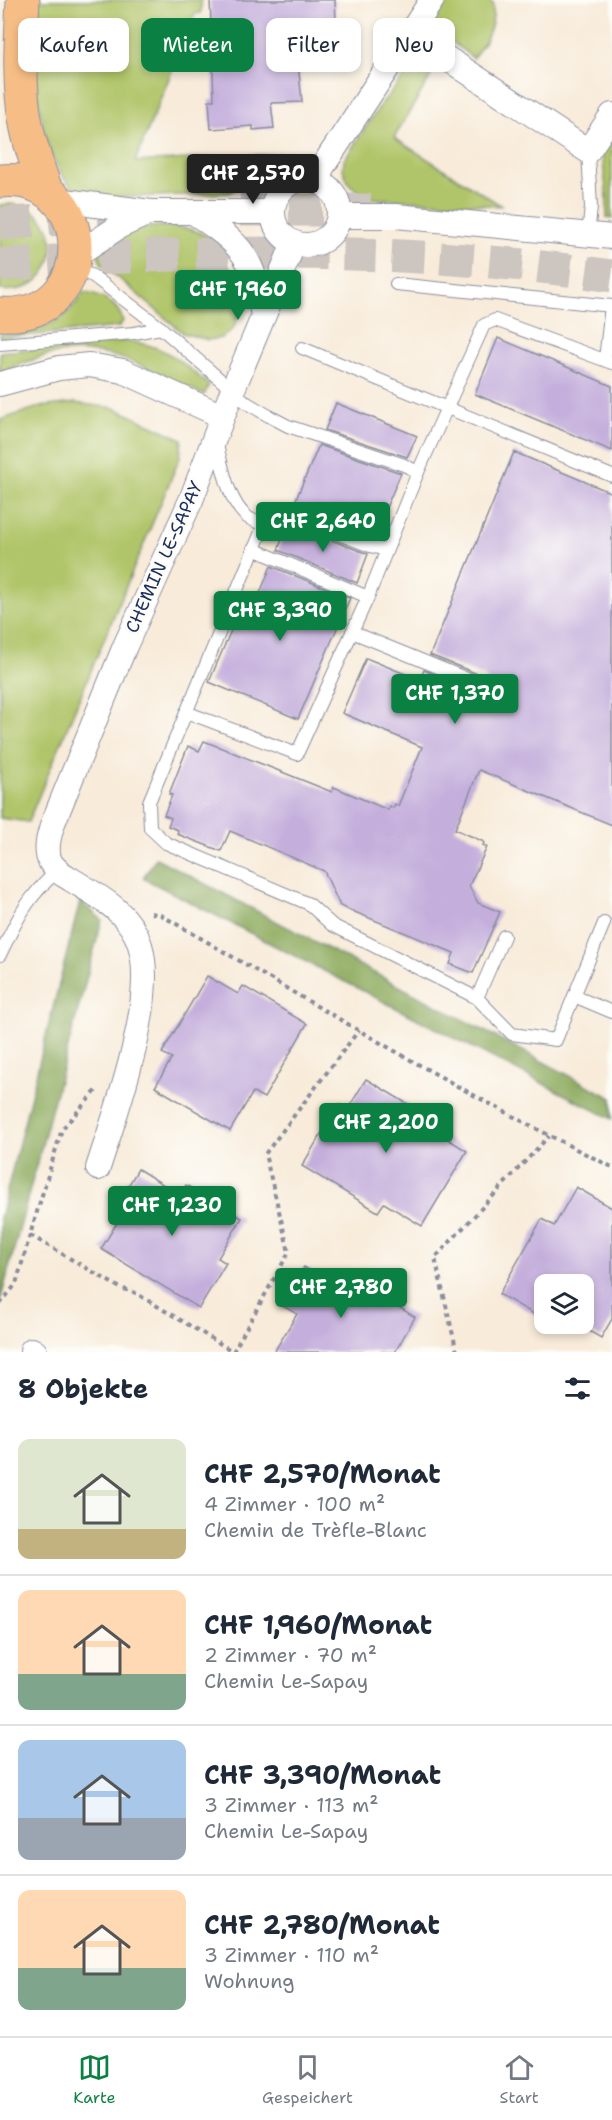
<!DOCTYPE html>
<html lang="de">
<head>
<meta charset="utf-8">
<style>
	:root { --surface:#fff; --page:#f2f2f3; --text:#1f2937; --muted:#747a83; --line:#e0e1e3; --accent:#0b8043 }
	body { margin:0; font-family:"Shantell Sans",sans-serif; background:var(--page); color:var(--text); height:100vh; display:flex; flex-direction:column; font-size:22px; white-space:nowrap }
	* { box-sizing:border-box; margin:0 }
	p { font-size:20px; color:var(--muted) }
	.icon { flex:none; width:33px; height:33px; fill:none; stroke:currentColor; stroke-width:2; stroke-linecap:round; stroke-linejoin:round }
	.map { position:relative; height:1352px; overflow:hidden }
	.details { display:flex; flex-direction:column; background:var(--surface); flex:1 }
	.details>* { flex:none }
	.top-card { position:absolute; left:18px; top:18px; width:576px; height:54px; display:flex; gap:12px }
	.buttons { position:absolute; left:534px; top:1274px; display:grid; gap:12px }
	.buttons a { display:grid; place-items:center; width:60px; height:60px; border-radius:12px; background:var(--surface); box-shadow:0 3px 9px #0003; font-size:30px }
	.price { position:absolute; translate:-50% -51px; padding:0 14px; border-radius:6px; background:var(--accent); color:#fff; font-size:20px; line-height:39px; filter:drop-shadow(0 2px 3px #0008) }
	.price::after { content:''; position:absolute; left:50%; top:36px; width:18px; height:14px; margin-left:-9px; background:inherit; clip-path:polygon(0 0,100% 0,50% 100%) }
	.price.selected { background:#222; color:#fff }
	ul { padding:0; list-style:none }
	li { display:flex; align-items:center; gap:18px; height:150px; padding:0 18px }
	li+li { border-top:2px solid var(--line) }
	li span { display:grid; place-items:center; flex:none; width:168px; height:120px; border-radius:12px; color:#555 }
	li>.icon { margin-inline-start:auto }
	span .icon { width:72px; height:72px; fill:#fffc; stroke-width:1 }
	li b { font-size:26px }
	h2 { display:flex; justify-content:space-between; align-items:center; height:72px; padding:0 18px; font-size:26px }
	.tag { padding:0 21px; border-radius:12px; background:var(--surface); box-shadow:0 3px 9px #0003; font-size:21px; line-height:54px }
	.tag.selected { background:var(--accent); color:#fff }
	.menu { display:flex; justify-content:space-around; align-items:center; height:84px; border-top:2px solid var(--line); background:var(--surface); font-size:16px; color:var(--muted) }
	.menu a { display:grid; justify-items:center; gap:3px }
	.menu .selected { color:var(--accent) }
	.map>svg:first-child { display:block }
	.green { fill:#b0c569; stroke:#667a64; stroke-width:1.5 }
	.forest { fill:#8caa5d; stroke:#546c5e; stroke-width:1.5 }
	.building { fill:#c4afdc }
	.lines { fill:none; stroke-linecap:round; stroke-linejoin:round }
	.highway-tunnel { stroke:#ccc5c0; stroke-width:33; stroke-dasharray:33 16; stroke-linecap:butt }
	.lane-casing { stroke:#8a8d9c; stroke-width:14 }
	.street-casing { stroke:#8a8d9c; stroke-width:26 }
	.primary-casing { stroke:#8a8d9c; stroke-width:35 }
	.path { stroke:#8a8d9c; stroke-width:4; stroke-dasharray:4.5 4.5; stroke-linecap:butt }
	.lane { stroke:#fff; stroke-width:12 }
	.street { stroke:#fff; stroke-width:24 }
	.primary { stroke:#f6be86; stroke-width:33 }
	.labels { text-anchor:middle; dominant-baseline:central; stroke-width:6; stroke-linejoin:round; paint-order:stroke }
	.street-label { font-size:18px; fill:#1b2f5e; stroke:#fdfcf7 }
</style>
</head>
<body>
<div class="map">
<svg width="612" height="1352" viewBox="0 0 612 1352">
	<rect width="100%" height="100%" fill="#fdfcf7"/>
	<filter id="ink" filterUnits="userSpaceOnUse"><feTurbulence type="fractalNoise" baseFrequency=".0167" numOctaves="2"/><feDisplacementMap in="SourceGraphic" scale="12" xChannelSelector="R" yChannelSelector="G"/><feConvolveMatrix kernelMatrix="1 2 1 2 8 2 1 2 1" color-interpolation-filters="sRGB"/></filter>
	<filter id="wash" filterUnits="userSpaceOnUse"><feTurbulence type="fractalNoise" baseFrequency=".008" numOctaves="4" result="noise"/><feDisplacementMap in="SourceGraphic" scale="24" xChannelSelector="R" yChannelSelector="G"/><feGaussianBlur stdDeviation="1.35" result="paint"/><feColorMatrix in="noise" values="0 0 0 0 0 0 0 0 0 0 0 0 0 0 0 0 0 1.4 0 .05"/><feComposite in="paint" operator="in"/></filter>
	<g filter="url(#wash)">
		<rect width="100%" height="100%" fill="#f8ebd9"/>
		<!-- green -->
		<g class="green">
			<polygon points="38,0 201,0 201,13 195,14 135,162 293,153 229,193 106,198 80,192 71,186 64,178 51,154 45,135 36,88"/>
			<path d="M 444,0 L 488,0 L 493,4 C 495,26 486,42 473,58 L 429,24 Z"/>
			<polygon points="415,64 436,67 394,138 502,206 367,198 349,184 343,170 344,160 382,103"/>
			<polygon points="612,139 612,219 607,218 607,197 602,154"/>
			<path d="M 10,204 C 72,210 63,297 0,290 L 0,205 Z"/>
			<path d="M 160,226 C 193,226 203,233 230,250 L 222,257 L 238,281 L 241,299 L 239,315 L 233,329 L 221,338 L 208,340 L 183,333 L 101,263 L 98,255 L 111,240 L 141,228 Z"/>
			<path d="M 84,292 C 102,297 117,301 123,321 L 119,327 L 0,338 L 0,334 C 24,336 52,328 70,310 C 75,305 79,298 84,292 Z"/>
			<path d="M 124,341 C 165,344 179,360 209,385 L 204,395 C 156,372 108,342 52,354 C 35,358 17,366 0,372 L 0,352 Z"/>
			<polygon points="75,403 114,408 182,439 180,457 28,822 0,818 0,420 39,407"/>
		</g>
		<!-- forest -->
		<g class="forest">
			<polygon points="156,858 612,1098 612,1119 143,878"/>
			<polygon points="80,901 102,920 0,1302 0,1218"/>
		</g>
		<g id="blocks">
			<!-- building -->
			<g class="building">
				<polygon points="210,0 335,0 338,61 298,63 302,102 271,103 274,128 253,130 253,126 211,129 209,100 214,100"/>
				<polygon points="498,338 612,386 612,451 475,394"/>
				<polygon points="336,403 417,436 407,457 325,430"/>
				<polygon points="319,445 401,473 373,538 295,508 296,505 294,504"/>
				<polygon points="514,452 612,493 612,825 479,770 455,829 484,842 483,845 487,847 469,886 478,903 500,912 473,973 450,964 454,953 340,906 324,871 230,831 221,851 177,834 178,830 168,826 171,818 164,815 172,795 169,794 188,746 199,751 204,741 332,792 334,787 388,810 389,806 393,808 395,804 398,806 422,747 342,713 366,658 420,680 424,670 479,693 484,693 489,689 490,683 485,677 430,655"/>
				<polygon points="288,524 368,554 357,583 278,550"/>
				<polygon points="271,566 350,598 298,719 209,682 247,593 258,598"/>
				<polygon points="207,976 238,994 243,986 307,1024 264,1098 253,1092 230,1131 155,1087 172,1058 162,1053"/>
				<polygon points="366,1079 443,1125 438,1133 467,1151 422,1226 384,1203 378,1212 302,1166 339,1104 348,1109"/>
				<polygon points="138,1169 180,1195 186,1185 242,1218 218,1258 226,1263 199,1308 101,1249 123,1213 115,1208"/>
				<polygon points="576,1187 612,1208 612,1319 601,1338 584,1328 584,1284 544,1284 544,1320 499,1294 542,1219 554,1226"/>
				<polygon points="304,1267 353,1297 361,1284 415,1317 395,1352 274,1352 297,1314 281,1305"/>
			</g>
		</g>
	</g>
	<g filter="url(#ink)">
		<use href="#blocks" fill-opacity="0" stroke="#8a8d9c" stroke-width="1.5"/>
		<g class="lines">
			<!-- highway-tunnel -->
			<g class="highway-tunnel">
				<polyline points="240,210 374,210"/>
				<polyline points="0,224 140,213"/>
				<path d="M 0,265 C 207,249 406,246 612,276"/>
			</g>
			<!-- lane casing -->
			<g class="lane-casing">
				<g id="lane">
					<polyline points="588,151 591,207 588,235"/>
					<polyline points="73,269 93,276 161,328 247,403 269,416 288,426 404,465 418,472"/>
					<polyline points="396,284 612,306"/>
					<polyline points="0,344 134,333 161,328"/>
					<polyline points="302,348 612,476"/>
					<polyline points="605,360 611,306"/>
					<path d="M 216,442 C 223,466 227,500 247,517 C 252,520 259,523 264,525"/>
					<polyline points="253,549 368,597"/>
					<polyline points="386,550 370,546 281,512 264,525 149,802 150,828 166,843 309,904 332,925 477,998 512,1034 556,1040 604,923"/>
					<polyline points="352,632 482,685"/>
					<polyline points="186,712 297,754 368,597 418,472 484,325 495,320 612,363"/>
					<path d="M 0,955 C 16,921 28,895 58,871"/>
					<polyline points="574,996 612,1012"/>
					<polyline points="477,998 504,936"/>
				</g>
			</g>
			<!-- street casing -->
			<g class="street-casing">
				<g id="street">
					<polyline points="410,34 588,151 612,115"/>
					<circle cx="306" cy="212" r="33"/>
					<polyline points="316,180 323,166 432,0"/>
					<polyline points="57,200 151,212 273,212"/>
					<path d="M 193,212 C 244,246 253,256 263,316"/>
					<polyline points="339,216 396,216 612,237"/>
					<polyline points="76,255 120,226 151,212"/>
					<polyline points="0,384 59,368 89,365 123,371 222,416"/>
					<path d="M 98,1168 C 116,1111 157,1001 140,945 C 130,912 99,897 72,880 C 64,875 56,871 51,863 C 44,851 49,835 53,823 L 125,646 L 191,500 L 233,389 L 294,243"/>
					<polyline points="32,1350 35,1352"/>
				</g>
			</g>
			<!-- primary casing -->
			<g class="primary-casing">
				<g id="primary">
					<path d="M 23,0 C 21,41 18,84 26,124 C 30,147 39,169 46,191"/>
					<path d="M 0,181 C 98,171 102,321 0,314"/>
				</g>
			</g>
			<!-- path -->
			<g class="path">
				<path d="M 151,913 L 161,915 C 309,1001 457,1091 612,1167"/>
				<polyline points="96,1091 62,1129 30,1235 122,1289 132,1291 234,1352"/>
				<polyline points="0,1304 16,1284 30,1235"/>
				<polyline points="233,1352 289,1252 265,1154 359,1030"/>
				<polyline points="457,1352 435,1258 549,1136"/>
			</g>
			<!-- lane -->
			<use href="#lane" class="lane"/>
			<!-- street -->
			<use href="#street" class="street"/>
			<!-- primary -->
			<use href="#primary" class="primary"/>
		</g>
	</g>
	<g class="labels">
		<!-- street labels -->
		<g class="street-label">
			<text transform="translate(164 557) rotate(-66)">CHEMIN LE-SAPAY</text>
		</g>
	</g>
</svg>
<div class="buttons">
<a><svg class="icon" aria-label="layers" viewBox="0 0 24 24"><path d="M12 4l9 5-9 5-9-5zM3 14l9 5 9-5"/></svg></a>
</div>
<b class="price selected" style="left:253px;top:205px">CHF 2,570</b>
<b class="price" style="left:238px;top:321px">CHF 1,960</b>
<b class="price" style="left:323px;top:553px">CHF 2,640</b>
<b class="price" style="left:280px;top:642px">CHF 3,390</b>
<b class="price" style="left:455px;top:725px">CHF 1,370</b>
<b class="price" style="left:386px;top:1154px">CHF 2,200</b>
<b class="price" style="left:172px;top:1237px">CHF 1,230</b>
<b class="price" style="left:341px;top:1319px">CHF 2,780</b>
<div class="top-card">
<a class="tag">Kaufen</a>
<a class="tag selected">Mieten</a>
<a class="tag">Filter</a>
<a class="tag">Neu</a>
</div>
</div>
<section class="details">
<h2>8 Objekte<svg class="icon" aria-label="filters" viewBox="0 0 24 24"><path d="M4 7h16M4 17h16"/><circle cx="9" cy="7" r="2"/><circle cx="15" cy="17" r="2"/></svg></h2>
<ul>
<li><span style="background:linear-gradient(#dfe7d0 75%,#c2b280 0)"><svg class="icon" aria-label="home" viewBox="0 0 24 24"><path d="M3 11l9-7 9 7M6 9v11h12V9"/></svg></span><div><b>CHF 2,570/Monat</b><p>4 Zimmer · 100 m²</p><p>Chemin de Trèfle-Blanc</p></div></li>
<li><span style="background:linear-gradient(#ffd9b3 70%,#7fa58c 0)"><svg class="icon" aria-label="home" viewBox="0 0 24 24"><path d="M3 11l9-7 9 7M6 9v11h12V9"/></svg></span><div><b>CHF 1,960/Monat</b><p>2 Zimmer · 70 m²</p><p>Chemin Le-Sapay</p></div></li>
<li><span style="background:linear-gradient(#a9c7e8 65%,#9aa5b1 0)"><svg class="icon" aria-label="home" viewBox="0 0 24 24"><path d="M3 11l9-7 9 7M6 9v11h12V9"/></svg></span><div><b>CHF 3,390/Monat</b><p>3 Zimmer · 113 m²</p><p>Chemin Le-Sapay</p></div></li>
<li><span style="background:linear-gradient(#ffd9b3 65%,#7fa58c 0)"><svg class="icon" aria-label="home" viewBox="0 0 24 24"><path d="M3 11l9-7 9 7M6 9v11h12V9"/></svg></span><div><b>CHF 2,780/Monat</b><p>3 Zimmer · 110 m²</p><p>Wohnung</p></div></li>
</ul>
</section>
<nav class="menu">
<a class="selected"><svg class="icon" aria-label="map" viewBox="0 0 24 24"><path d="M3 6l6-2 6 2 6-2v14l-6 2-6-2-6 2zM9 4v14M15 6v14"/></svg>Karte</a>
<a><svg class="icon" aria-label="saved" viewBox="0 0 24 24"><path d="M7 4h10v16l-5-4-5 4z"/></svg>Gespeichert</a>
<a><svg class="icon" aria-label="home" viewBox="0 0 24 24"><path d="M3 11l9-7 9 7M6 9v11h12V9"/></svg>Start</a>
</nav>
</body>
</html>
